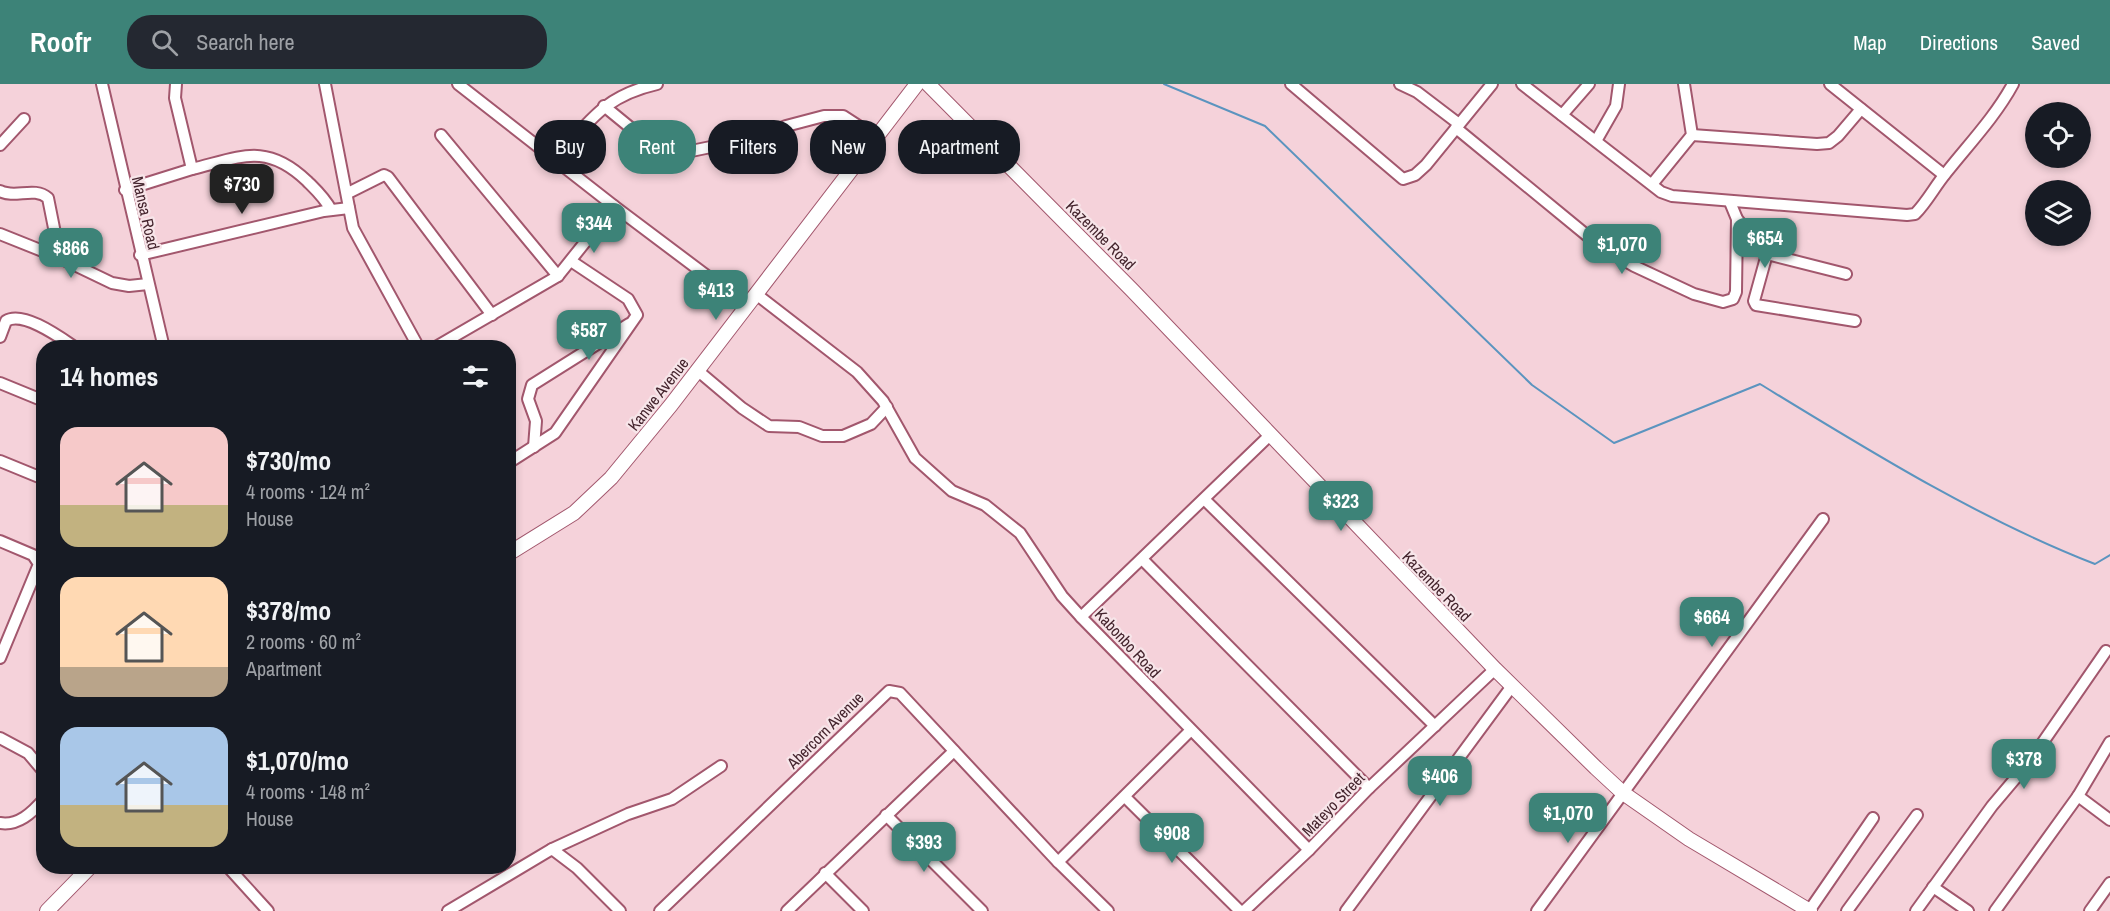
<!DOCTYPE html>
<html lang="en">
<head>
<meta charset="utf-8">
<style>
	:root { --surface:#171b24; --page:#242831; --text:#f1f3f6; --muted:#9ea1a6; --accent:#3d8378 }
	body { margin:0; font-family:"Archivo Narrow",sans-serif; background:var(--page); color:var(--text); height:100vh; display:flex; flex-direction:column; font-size:22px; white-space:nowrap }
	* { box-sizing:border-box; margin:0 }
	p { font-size:20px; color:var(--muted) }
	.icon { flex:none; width:33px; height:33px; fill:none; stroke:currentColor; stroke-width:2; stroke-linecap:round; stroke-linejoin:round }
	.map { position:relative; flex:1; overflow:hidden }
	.sheet { position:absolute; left:36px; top:256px; width:480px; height:534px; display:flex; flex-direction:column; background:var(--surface); border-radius:24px; box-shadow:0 3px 9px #0003 }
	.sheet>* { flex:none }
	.top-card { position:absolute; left:534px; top:36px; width:570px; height:54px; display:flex; gap:12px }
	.controls { position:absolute; left:2025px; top:18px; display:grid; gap:12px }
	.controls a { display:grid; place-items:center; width:66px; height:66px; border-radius:50%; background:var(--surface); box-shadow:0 3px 9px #0003; font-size:30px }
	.price { position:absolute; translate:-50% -51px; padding:0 14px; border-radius:12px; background:var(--accent); color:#fff; font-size:20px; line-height:39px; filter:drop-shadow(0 2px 3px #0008) }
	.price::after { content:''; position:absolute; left:50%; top:36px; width:18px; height:14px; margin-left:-9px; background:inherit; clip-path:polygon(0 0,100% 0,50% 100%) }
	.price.on { background:#222; color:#fff }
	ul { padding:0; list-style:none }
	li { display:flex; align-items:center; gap:18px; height:150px; padding:0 24px }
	li span { display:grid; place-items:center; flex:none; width:168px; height:120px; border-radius:18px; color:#555 }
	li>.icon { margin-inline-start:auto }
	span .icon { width:72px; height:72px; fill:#fffc; stroke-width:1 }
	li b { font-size:26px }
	h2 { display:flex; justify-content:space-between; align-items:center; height:72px; padding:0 24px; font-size:26px }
	.tag { padding:0 21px; border-radius:24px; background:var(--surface); box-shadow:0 3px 9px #0003; font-size:21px; line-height:54px }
	.tag.on { background:var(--accent); color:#fff }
	header { display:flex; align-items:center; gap:36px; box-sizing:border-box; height:84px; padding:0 30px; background:var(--accent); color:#fff }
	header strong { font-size:28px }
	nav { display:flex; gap:33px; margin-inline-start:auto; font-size:21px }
	.search { width:420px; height:54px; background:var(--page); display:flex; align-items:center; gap:15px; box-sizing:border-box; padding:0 21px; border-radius:24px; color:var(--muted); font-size:22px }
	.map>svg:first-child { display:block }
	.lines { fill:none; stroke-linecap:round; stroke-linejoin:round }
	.stream { stroke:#5b94bf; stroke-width:2 }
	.minor-casing { stroke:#a2576d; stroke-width:14 }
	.major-casing { stroke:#a2576d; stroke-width:16 }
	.minor { stroke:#fff; stroke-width:10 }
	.major { stroke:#fff; stroke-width:14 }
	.labels { text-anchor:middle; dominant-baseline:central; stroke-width:4.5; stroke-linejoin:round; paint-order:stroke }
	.street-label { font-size:16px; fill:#44242d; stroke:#f7e5e9 }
</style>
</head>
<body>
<header>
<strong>Roofr</strong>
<div class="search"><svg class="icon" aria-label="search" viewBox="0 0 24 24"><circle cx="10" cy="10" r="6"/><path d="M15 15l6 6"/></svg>Search here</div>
<nav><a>Map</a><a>Directions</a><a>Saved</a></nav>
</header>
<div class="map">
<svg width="2110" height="827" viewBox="0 0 2110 827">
	<rect width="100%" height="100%" fill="#f5d2da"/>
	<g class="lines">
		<!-- stream -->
		<path class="stream" d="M 1164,0 L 1265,42 L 1532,301 L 1614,359 L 1760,300 C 1868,366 1977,434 2095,480 L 2110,471"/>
		<!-- minor casing -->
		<g class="minor-casing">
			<g id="minor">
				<polyline points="102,0 164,264"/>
				<polyline points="325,0 353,144 419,264"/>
				<polyline points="458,0 614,122"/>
				<polyline points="1291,0 1403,95 1415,91 1426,81 1492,0"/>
				<polyline points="1400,0 1417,8 1459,40"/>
				<path d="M 1522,0 L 1661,108 L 1672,112 L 1907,131 L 1915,130 C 1927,118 1935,102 1946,89 C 1969,60 1995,33 2013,0"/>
				<polyline points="1830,0 1944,91"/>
				<polyline points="604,22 654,63 672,71 759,53 786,42 824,32 843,32 860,43"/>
				<polyline points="1562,31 1589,0"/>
				<polyline points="1456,44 1601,163 1634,182 1694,210 1723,218 1733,215 1736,208 1737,135"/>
				<polyline points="441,51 558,192"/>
				<polyline points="1692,51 1817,60 1829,59 1838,52 1861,25"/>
				<polyline points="1596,57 1616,22 1619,0"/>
				<polyline points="0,61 24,35"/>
				<path d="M 556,74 C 590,37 604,12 657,0"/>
				<path d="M 192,85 C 241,73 266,58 307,97 C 316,106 325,114 331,126"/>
				<polyline points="1653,99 1692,51 1684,0"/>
				<polyline points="125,106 192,85 175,14 176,0"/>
				<path d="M 0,107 C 15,115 34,102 48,114 L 60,174"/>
				<polyline points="348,109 384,91 388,93 492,231"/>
				<polyline points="1730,118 1737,135 1767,170 1846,190"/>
				<polyline points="0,150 60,174 112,199 129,202 148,200"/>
				<polyline points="1767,170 1754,217 1756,221 1855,237"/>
				<polyline points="140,171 324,127 349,124"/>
				<polyline points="756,210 857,288 883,317 915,374 952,407 985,421 1020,449 1062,512 1081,533"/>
				<path d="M 0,253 L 6,237 C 23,226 61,254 76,264"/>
				<polyline points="434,264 558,192 614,122 747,222"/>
				<polyline points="697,286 742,324 769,342 799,343 822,352 843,352 871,340 887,323"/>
				<polyline points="0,299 44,317"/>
				<polyline points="1270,351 1081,533 1309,766"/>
				<polyline points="534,363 536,337 528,315 532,301 629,240"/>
				<polyline points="0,377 44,395"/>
				<polyline points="508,379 555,349 637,231 628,215 571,177"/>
				<polyline points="1205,416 1435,642"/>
				<polyline points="0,457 33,471 39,480 0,574"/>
				<polyline points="1142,475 1369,704"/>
				<polyline points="0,654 28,669 44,688"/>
				<polyline points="2078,712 2110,736"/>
				<polyline points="1125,713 1240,827"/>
				<polyline points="886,731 982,827"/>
				<path d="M 0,739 C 18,742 32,729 44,715"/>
				<polyline points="552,765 628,730 672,715 721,682"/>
				<polyline points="228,783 268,827"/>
				<polyline points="825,789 863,827"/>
				<polyline points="1933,803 1968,827"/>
				<polyline points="448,827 552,765 577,784 620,827"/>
				<polyline points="660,827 889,607 900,609 1058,778"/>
				<polyline points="787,827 954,667"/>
				<polyline points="1108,827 1058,778 1190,647"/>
				<polyline points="1244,827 1309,766 1369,704 1495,585"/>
				<polyline points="1346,827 1512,602"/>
				<polyline points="1537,827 1823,435"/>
				<polyline points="1809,827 1873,734"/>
				<polyline points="1847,827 1917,731"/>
				<polyline points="1916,827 1992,722 2030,677 2106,567"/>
				<polyline points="1995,827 2078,712 2110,658"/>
				<polyline points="2090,827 2110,799"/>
			</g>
		</g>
		<!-- major casing -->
		<g class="major-casing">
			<g id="major">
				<polyline points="928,0 1132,206 1495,585 1596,684 1623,709 1689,755 1810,827"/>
				<polyline points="508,470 574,429 611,394 671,321 917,0"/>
				<polyline points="47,827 90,783"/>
			</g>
		</g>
		<!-- minor -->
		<use href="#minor" class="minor"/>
		<!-- major -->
		<use href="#major" class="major"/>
	</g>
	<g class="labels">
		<!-- street labels -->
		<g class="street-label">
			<text transform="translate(146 129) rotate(77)">Mansa Road</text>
			<text transform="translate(1101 151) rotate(45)">Kazembe Road</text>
			<text transform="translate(658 310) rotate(-52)">Kanwe Avenue</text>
			<text transform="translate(1437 502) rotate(46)">Kazembe Road</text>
			<text transform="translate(1128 559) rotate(47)">Kabonbo Road</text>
			<text transform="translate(825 646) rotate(-45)">Abercorn Avenue</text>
			<text transform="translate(1333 720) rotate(-46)">Mateyo Street</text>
		</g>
	</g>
</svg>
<div class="controls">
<a><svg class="icon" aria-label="locate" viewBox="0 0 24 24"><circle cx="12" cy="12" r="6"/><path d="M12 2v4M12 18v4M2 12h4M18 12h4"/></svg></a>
<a><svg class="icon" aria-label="layers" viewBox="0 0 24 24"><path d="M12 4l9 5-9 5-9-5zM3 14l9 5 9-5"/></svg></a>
</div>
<b class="price on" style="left:242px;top:131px">$730</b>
<b class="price" style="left:594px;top:170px">$344</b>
<b class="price" style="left:1765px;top:185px">$654</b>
<b class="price" style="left:1622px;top:191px">$1,070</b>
<b class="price" style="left:71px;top:195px">$866</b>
<b class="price" style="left:716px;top:237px">$413</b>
<b class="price" style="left:589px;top:277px">$587</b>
<b class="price" style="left:1341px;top:448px">$323</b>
<b class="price" style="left:1712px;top:564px">$664</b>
<b class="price" style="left:2024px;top:706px">$378</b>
<b class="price" style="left:1440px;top:723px">$406</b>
<b class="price" style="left:1568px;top:760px">$1,070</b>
<b class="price" style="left:1172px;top:780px">$908</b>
<b class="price" style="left:924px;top:789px">$393</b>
<div class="top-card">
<a class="tag">Buy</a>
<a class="tag on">Rent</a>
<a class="tag">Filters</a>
<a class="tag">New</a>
<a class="tag">Apartment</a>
</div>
<section class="sheet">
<h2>14 homes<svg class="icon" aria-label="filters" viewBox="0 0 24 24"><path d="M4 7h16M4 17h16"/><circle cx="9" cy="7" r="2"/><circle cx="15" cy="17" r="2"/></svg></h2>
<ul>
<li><span style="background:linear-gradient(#f6c9c9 65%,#c2b280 0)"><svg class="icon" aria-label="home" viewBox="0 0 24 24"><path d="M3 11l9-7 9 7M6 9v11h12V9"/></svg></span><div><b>$730/mo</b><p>4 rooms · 124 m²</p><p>House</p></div></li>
<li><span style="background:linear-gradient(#ffd9b3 75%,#b9a48a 0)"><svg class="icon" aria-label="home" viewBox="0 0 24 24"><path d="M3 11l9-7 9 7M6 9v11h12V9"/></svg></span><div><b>$378/mo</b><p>2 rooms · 60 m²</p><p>Apartment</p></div></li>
<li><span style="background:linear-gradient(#a9c7e8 65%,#c2b280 0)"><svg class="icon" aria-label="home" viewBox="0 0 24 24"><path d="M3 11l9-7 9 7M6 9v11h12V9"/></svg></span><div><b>$1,070/mo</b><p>4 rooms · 148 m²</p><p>House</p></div></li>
</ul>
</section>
</div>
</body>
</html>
